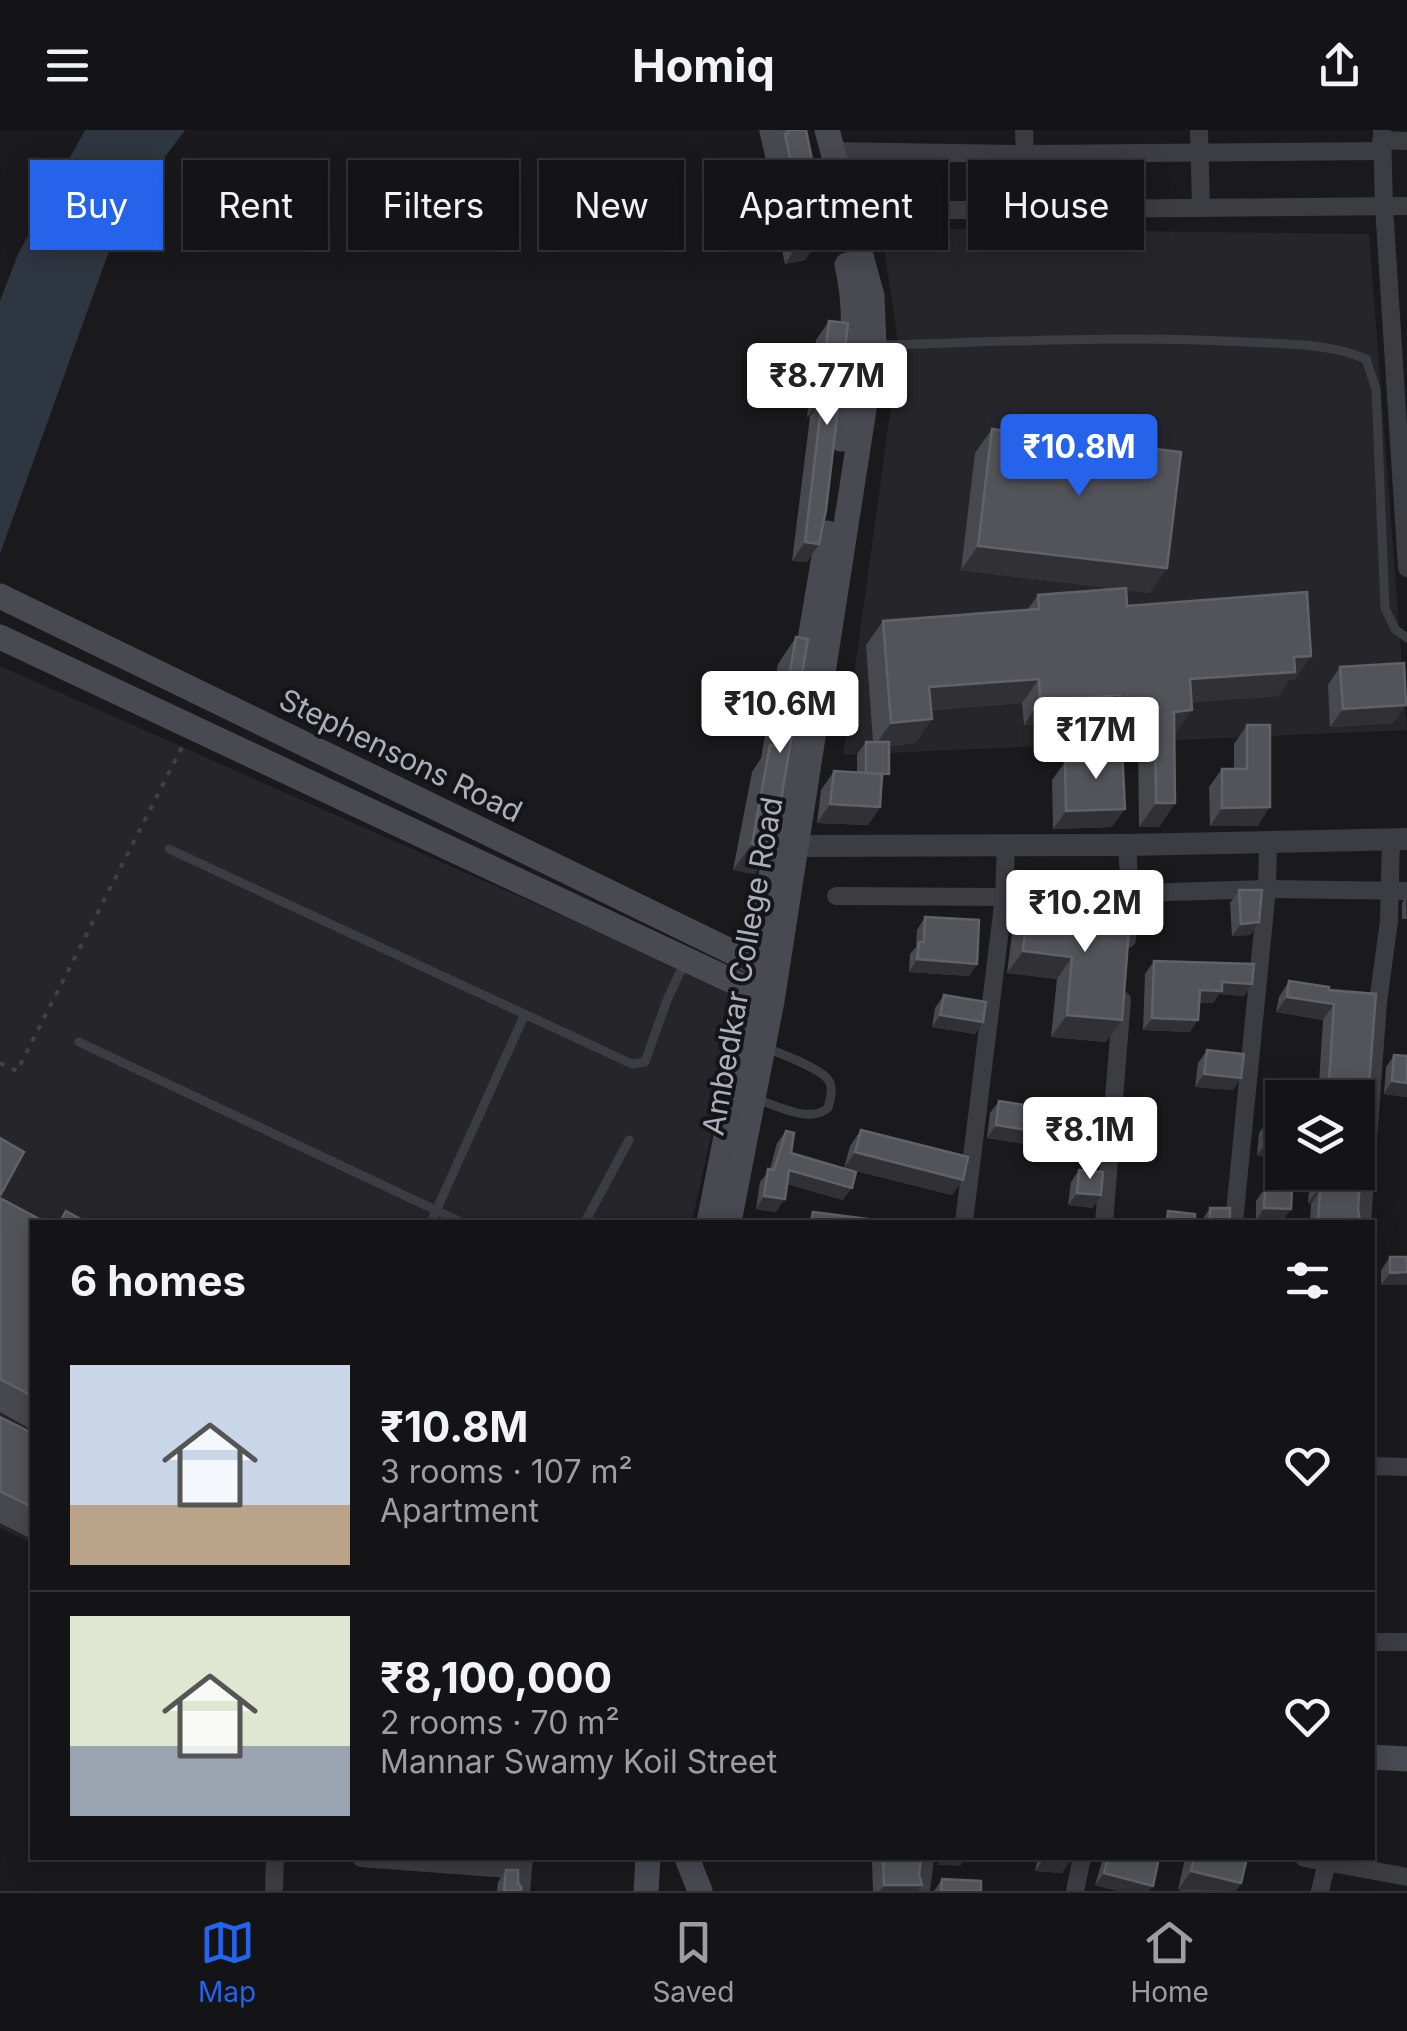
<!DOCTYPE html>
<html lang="en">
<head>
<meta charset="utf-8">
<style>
	:root { --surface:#141315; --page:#1d1c1e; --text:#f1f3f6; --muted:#9d9ea0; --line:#333234; --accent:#2563eb }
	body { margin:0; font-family:Inter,sans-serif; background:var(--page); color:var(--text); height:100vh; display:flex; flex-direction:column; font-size:38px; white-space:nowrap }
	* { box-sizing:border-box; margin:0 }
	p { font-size:32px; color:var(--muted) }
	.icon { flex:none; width:55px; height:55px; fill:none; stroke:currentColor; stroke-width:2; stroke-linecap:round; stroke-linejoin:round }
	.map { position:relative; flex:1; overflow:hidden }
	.side { position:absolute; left:30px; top:1090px; width:1345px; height:640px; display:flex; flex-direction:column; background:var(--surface); border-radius:0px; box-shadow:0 5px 25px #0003,0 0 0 2px var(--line) }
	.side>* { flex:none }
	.hud { position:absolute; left:30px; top:30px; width:1348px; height:90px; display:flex; gap:20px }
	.buttons { position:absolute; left:1265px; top:950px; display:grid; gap:20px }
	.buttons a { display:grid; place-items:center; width:110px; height:110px; border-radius:0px; background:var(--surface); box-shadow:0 5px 25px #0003,0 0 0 2px var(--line); font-size:50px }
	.price { position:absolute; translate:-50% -85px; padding:0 22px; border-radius:10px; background:#fff; color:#222; font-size:32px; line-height:65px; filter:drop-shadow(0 2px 5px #0008) }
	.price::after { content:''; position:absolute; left:50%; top:60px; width:30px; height:22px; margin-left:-15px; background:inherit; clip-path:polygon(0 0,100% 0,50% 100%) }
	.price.current { background:var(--accent); color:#fff }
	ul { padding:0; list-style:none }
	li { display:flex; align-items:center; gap:30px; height:250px; padding:0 40px }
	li+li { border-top:2px solid var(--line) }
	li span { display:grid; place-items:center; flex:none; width:280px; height:200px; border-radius:0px; color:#555 }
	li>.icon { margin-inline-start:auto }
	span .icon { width:120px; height:120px; fill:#fffc; stroke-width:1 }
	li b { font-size:42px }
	h2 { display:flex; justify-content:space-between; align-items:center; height:120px; padding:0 40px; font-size:42px }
	.chip { padding:0 35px; border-radius:0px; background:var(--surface); box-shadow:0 5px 25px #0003,0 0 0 2px var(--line); font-size:35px; line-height:90px }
	.chip.current { background:var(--accent); color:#fff }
	header { display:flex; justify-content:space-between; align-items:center; height:130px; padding:0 40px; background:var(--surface); font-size:45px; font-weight:700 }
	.tabs { display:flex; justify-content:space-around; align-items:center; height:140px; border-top:2px solid var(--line); background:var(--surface); font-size:28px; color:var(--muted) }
	.tabs a { display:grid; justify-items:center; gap:5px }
	.tabs .current { color:var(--accent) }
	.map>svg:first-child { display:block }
	.built { fill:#262529 }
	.water { fill:#2e3641 }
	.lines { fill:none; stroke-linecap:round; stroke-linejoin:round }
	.path { stroke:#404148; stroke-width:4; stroke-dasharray:5 8; stroke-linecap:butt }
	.service { stroke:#3c3c43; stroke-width:9 }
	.minor { stroke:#3c3c43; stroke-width:18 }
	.tertiary { stroke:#3c3c43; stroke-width:22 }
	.secondary { stroke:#484951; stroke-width:25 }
	.wall { fill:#48494e }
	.shaded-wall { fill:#313135 }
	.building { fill:#53545a; stroke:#616269; stroke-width:2.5 }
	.labels { text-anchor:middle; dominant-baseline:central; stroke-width:8; stroke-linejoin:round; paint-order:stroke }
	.street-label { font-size:30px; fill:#abaebc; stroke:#151417 }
</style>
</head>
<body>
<header><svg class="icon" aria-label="menu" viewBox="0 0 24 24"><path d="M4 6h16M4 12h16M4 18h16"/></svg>Homiq<svg class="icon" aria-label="share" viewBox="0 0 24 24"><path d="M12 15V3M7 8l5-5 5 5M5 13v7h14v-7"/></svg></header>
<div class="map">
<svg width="1407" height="1761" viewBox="0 0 1407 1761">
	<rect width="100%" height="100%" fill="#1a191c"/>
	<!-- built -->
	<g class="built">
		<polygon points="881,98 1369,104 1407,600 843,625 899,218"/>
		<polygon points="0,536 732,861 738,883 692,1092 32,1092 32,1413 0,1398"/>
	</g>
	<!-- water -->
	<polygon class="water" points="85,0 185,0 122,85 0,424 0,171 18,124"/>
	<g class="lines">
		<!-- path -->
		<polyline class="path" points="0,933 17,941 182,617"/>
		<!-- service -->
		<g class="service">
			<path d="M 877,215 C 999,212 1123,205 1245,212 C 1286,214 1328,213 1366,229 L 1376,259 L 1385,478 L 1395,499 L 1407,508"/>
			<polyline points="169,719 632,934 645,932 667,870 685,832"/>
			<polyline points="79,912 461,1092"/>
			<path d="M 754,968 C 775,975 810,994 828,978 C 830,970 833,960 830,953 C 825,939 781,924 766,918"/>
			<polyline points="431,1092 525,884"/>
			<polyline points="585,1092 629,1010"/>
		</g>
		<!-- minor -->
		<g class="minor">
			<polyline points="1024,0 1027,78"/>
			<polyline points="1199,0 1201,78"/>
			<polyline points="1382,0 1384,76 1407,438"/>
			<polyline points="1381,10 1407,11"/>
			<polyline points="833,21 1025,24 1381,21"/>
			<polyline points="835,85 849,81 1407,76"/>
			<polyline points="836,766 1004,767 1267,759 1407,761"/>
			<polyline points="1127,809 1130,764 1127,715"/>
			<polyline points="964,1092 1004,767 1006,715"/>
			<polyline points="1104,1092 1122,870"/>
			<polyline points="1234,1092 1267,759 1268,711"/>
			<polyline points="1362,1092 1378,872 1389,791 1391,709"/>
			<polyline points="1372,1336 1407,1337"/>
			<polyline points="1372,1512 1407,1512"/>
			<polyline points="361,1728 522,1740"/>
			<polyline points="1304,1728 1407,1747"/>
			<polyline points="274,1761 275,1728"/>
			<polyline points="521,1761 524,1728"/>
			<polyline points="921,1761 925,1728"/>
			<polyline points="1075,1761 1082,1728"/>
			<polyline points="1320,1761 1328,1728"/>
		</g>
		<!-- tertiary -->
		<polyline class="tertiary" points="780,711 797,716 1127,715 1407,709"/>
		<!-- secondary -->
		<g class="secondary">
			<path d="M 841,309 C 849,250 861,194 847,135"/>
			<polyline points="0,466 759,835 771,836"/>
			<polyline points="0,507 768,868"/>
			<polyline points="709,1092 755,861 776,710 828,403"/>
			<polyline points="729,1092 772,871 874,215 872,166 827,0"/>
			<polyline points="1372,1627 1407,1629"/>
			<polyline points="687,1728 700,1761"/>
			<polyline points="646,1761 648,1728"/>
		</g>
	</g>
	<!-- wall -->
	<g class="wall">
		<polygon points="759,0 806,0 826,99 805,130 785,134 764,35 766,31"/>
		<polygon points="829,191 819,414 807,432 792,431 810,287 807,287 816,210"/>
		<polygon points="992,299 1150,463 1126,460 1127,476 1311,526 1294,550 1289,550 1278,566 1192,572 1174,604 1175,673 1159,697 1139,697 1138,607 1105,610 1103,589 1024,595 1022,573 931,580 932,589 915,613 889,616 882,655 880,677 868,695 817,693 821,660 834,641 857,642 857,624 866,612 873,612 866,515 883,491 1027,480 1038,465 1118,459 961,440 975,323"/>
		<polygon points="796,507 755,744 733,740 752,642 761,628 778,534"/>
		<polygon points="1340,537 1406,575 1393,593 1330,597 1328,555"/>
		<polygon points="1247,595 1258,696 1210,696 1209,657 1222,639 1234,639 1234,614"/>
		<polygon points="1095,619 1112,697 1053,699 1052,650 1065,632 1086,631"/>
		<polygon points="1239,760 1259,792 1250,805 1232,806 1230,773"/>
		<polygon points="1406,767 1407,789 1402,789 1402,773"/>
		<polygon points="1028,774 1130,785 1106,912 1051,907 1057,849 1007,843 1013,796"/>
		<polygon points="925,787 977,834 969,846 909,842 910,824 916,817 917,800"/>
		<polygon points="1154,831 1252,854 1244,866 1219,864 1213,873 1199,873 1190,902 1143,900 1145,844"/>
		<polygon points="1289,851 1329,860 1376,864 1365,1007 1358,1018 1358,968 1318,968 1323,890 1276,882 1279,867"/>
		<polygon points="944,865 983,892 975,904 932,897 935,878"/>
		<polygon points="1207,920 1233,960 1195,957 1198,933"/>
		<polygon points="1394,925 1407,926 1407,967 1384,964 1386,937"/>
		<polygon points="999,971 1032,1015 987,1008 990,983"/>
		<polygon points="1268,991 1282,993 1257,1026 1259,1003"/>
		<polygon points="861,1000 952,1065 844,1038 850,1016"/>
		<polygon points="786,1001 791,1023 843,1070 787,1054 776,1082 756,1079 760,1052 770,1039 777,1013"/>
		<polygon points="1079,1040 1093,1078 1068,1075 1071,1052"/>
		<polygon points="1314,1042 1358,1042 1360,1092 1310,1092 1311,1074 1308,1073 1310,1048"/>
		<polygon points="1265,1058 1291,1079 1282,1091 1256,1091 1256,1071"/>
		<polygon points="0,1068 32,1092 32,1300 0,1282"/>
		<polygon points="1210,1078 1230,1092 1201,1092"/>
		<polygon points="1390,1127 1407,1127 1407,1155 1381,1155 1381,1140"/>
		<polygon points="0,1287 32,1303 32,1409 0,1393"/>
		<polygon points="842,1728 921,1728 919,1745 922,1755 918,1761 873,1761 872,1732 842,1732"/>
		<polygon points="1038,1728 1071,1728 1062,1743 1035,1741"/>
		<polygon points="1103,1728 1159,1728 1153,1756 1149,1761 1118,1761 1095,1755"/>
		<polygon points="1185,1728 1247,1728 1241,1753 1236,1761 1183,1761 1178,1760"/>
		<polygon points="506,1740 518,1753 521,1761 497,1761 498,1752"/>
		<polygon points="942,1749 981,1761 934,1761"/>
	</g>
	<!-- shaded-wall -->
	<g class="shaded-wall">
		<polygon points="826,99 805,130 785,134 806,103"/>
		<polygon points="820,269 822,269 810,287 807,287"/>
		<polygon points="805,412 819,414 807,432 792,431"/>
		<polygon points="978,416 1167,438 1150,463 961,440"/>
		<polygon points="1311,526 1294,550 1289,550 1278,566 1173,574 1190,549 1294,527"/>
		<polygon points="1039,549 1022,573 912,581 929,557"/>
		<polygon points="1120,565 1103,589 1024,595 1040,571"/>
		<polygon points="1406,575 1393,593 1330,597 1343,579"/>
		<polygon points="1192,580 1175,604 1157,606 1174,582"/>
		<polygon points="1155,583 1138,607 1105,610 1121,585"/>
		<polygon points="932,589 915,613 874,617 891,593"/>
		<polygon points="1156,673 1175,673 1159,697 1139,697"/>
		<polygon points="830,674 880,677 868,695 817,693"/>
		<polygon points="1270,677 1258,696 1210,696 1222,678"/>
		<polygon points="1125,679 1112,697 1053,699 1066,681"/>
		<polygon points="752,714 773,718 755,744 733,740"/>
		<polygon points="1259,792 1250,805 1232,806 1241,794"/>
		<polygon points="1023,821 1072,827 1057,849 1007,843"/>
		<polygon points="917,829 977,834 969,846 909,842"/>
		<polygon points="1222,852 1252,854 1244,866 1219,864 1213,873 1191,873 1200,860"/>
		<polygon points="1287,867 1334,874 1323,890 1276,882"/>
		<polygon points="940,885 983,892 975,904 932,897"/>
		<polygon points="1067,885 1122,890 1106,912 1051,907"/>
		<polygon points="1152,888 1198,890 1190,902 1143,900"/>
		<polygon points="1204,944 1241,948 1233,960 1195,957"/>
		<polygon points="1392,951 1407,953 1407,967 1384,964"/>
		<polygon points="996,995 1040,1002 1032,1015 987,1008"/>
		<polygon points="1358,1006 1365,1007 1358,1018"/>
		<polygon points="1265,1014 1282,1016 1282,1029 1257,1026"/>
		<polygon points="855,1022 963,1050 952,1065 844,1038"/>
		<polygon points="789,1040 852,1058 843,1070 780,1052"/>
		<polygon points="1317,1061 1320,1061 1311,1074 1308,1073"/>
		<polygon points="1077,1063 1101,1065 1093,1078 1068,1075"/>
		<polygon points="764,1066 785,1069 776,1082 756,1079"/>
		<polygon points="1264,1078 1291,1079 1282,1091 1256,1091"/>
		<polygon points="1318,1089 1360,1092 1315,1092"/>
		<polygon points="1407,1142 1407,1155 1381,1155 1390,1143"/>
		<polygon points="845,1728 876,1728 872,1732 842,1732"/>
		<polygon points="942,1728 966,1728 960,1736 937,1735"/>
		<polygon points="1044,1729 1070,1731 1062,1743 1035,1741"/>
		<polygon points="1191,1741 1241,1753 1236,1761 1178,1760"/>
		<polygon points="1104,1743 1153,1756 1149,1761 1118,1761 1095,1755"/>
		<polygon points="884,1755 922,1755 918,1761 880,1761"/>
	</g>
	<!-- building -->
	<g class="building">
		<polygon points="787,0 806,0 826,99 806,103 785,4 788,4"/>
		<polygon points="829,191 848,193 826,380 819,414 805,412 822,269 820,269"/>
		<polygon points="992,299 1181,322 1167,438 978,416"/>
		<polygon points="1126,458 1127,476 1307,462 1311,526 1294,527 1295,542 1190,549 1192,580 1174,582 1175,673 1156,673 1155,583 1121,585 1120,565 1040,571 1039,549 929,557 932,589 891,593 883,491 1039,479 1038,465"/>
		<polygon points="796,507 808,509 773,718 752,714 770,615 777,617"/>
		<polygon points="1404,533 1406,575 1343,579 1340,537"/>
		<polygon points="1247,595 1270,595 1270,677 1222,678 1222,639 1247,639"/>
		<polygon points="866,612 889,612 889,644 866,643"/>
		<polygon points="1122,618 1125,679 1066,681 1065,632 1095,631 1095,619"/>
		<polygon points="834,641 882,644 880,677 830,674"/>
		<polygon points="1239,760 1262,760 1259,792 1241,794"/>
		<polygon points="1028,774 1130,785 1122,890 1067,885 1072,827 1023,821"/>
		<polygon points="925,787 979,790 977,834 917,829 919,812 924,812"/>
		<polygon points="1154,831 1254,834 1252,854 1222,852 1222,861 1200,860 1198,890 1152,888"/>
		<polygon points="1289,851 1329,857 1329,860 1376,864 1365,1007 1358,1006 1358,968 1328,968 1334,874 1287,867"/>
		<polygon points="944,865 986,872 983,892 940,885"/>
		<polygon points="1207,920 1244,924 1241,948 1204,944"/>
		<polygon points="1394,925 1407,926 1407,953 1392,951"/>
		<polygon points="999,971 1044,978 1040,1002 996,995"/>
		<polygon points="1268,991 1282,993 1282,1016 1265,1014"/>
		<polygon points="861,1000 968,1027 963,1050 855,1022"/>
		<polygon points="786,1001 794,1003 791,1023 856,1042 852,1058 789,1040 785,1069 764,1066 768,1039 774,1040"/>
		<polygon points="0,1008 24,1022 0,1066"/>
		<polygon points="1358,1038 1361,1039 1358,1079 1360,1092 1318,1089 1320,1061 1317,1061 1318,1042 1358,1042"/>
		<polygon points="1079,1040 1103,1042 1101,1065 1077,1063"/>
		<polygon points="1265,1058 1292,1059 1291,1079 1264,1078"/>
		<polygon points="0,1068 45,1092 32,1092 32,1266 0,1249"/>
		<rect x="1210" y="1078" width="20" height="14"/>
		<polygon points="66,1081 86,1092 60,1092"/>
		<polygon points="1168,1081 1195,1084 1195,1092 1167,1092"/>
		<polygon points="813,1082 891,1092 811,1092"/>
		<polygon points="1390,1127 1407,1127 1407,1142 1390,1143"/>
		<polygon points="0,1287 32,1303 32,1377 0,1361"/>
		<polygon points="883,1728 921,1728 919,1745 922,1755 884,1755"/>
		<polygon points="1044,1728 1071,1728 1070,1731 1044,1729"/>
		<polygon points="1108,1728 1159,1728 1153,1756 1104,1743"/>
		<polygon points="1194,1728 1247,1728 1241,1753 1191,1741"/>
		<polygon points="506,1740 518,1740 518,1753 521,1757 521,1761 504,1761"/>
		<polygon points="942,1749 981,1751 981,1761 941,1761"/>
	</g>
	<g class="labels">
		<!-- street labels -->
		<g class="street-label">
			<text transform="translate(401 625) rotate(26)">Stephensons Road</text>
			<text transform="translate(742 836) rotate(-80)">Ambedkar College Road</text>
		</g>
	</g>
</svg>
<div class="buttons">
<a><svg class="icon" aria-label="layers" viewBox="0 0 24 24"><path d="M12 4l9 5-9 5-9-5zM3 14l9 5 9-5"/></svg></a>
</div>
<b class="price" style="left:827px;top:298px">₹8.77M</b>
<b class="price current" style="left:1079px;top:369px">₹10.8M</b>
<b class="price" style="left:780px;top:626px">₹10.6M</b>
<b class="price" style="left:1096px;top:652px">₹17M</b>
<b class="price" style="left:1085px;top:825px">₹10.2M</b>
<b class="price" style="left:1090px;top:1052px">₹8.1M</b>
<div class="hud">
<a class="chip current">Buy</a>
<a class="chip">Rent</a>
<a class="chip">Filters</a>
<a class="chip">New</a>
<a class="chip">Apartment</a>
<a class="chip">House</a>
</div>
<section class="side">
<h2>6 homes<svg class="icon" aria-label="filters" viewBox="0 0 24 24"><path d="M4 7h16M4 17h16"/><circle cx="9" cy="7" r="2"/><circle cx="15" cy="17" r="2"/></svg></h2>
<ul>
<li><span style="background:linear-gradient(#c9d6e8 70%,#b9a48a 0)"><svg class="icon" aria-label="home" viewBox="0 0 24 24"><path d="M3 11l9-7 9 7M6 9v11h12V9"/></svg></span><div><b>₹10.8M</b><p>3 rooms · 107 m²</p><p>Apartment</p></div><svg class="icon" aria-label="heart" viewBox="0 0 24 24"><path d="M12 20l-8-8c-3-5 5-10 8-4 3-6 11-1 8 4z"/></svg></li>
<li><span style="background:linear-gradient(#dfe7d0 65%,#9aa5b1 0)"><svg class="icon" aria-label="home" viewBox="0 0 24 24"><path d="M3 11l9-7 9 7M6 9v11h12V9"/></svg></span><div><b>₹8,100,000</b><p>2 rooms · 70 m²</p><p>Mannar Swamy Koil Street</p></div><svg class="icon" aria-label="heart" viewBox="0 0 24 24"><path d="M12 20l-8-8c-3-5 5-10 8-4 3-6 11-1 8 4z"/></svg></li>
</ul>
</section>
</div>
<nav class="tabs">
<a class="current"><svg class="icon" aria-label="map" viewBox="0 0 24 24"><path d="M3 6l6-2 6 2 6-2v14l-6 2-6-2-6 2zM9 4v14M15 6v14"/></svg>Map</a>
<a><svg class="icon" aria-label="saved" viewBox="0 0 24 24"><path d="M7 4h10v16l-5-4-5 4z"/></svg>Saved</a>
<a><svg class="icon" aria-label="home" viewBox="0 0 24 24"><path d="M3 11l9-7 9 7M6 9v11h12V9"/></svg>Home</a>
</nav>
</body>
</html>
